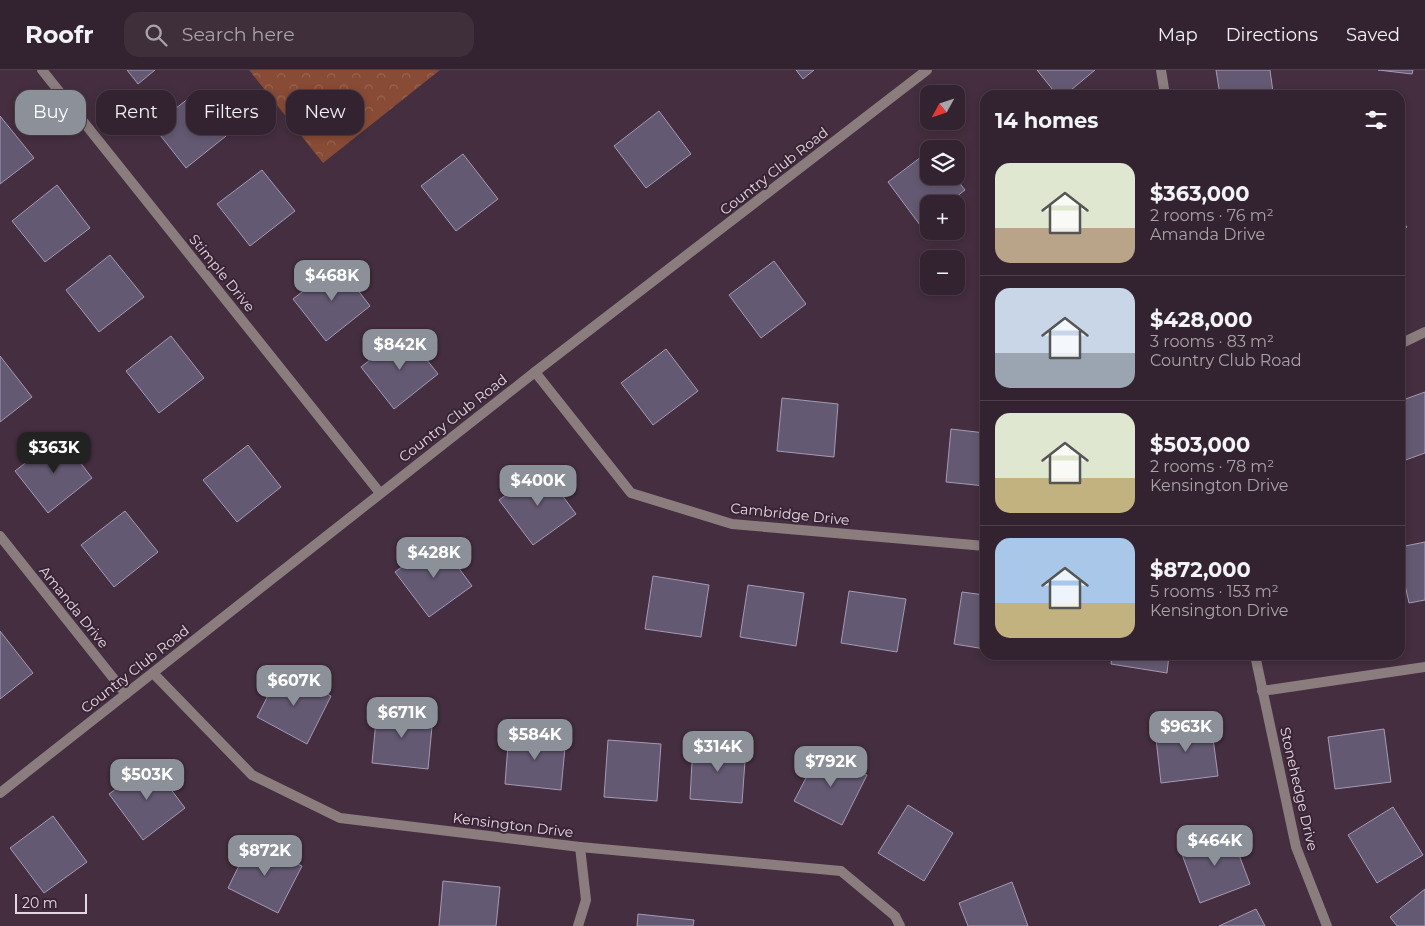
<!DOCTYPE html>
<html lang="en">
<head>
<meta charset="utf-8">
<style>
	:root { --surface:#33222f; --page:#3e2f3b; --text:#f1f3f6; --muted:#a9a4aa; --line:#4e3f4b; --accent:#8c9099 }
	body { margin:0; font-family:Montserrat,sans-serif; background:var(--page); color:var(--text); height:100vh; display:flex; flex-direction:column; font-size:19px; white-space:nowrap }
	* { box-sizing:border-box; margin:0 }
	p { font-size:16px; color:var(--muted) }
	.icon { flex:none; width:28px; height:28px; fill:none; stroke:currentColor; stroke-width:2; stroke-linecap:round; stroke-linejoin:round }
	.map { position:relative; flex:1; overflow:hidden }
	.side { position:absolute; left:980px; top:20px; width:425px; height:570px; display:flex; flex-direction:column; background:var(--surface); border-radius:15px; box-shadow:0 2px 8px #0003,0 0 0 1px var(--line) }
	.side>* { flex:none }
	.hud { position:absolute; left:15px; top:20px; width:475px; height:45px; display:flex; gap:10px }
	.needle { width:32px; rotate:230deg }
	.tools { position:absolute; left:920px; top:15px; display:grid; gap:10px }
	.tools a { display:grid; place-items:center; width:45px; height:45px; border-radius:10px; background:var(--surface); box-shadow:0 2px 8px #0003,0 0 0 1px var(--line); font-size:25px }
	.scale { position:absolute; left:15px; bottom:12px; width:72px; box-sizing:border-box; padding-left:5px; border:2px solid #e5d7e1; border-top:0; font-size:14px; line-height:18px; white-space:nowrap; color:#e5d7e1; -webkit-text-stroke:4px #392435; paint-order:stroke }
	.price { position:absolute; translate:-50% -42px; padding:0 11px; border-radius:10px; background:var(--accent); color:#fff; font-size:16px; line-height:32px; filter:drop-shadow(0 1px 2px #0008) }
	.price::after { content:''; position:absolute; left:50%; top:30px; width:15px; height:11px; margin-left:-8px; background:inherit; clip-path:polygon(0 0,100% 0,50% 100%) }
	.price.active { background:#222; color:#fff }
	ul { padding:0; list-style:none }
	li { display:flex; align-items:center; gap:15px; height:125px; padding:0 15px }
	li+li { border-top:1px solid var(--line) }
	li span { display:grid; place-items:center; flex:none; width:140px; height:100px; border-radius:15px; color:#555 }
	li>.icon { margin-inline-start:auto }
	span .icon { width:60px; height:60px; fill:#fffc; stroke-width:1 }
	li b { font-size:21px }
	h2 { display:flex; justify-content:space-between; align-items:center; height:60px; padding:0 15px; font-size:21px }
	.chip { padding:0 18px; border-radius:15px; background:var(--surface); box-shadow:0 2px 8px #0003,0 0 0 1px var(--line); font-size:18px; line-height:45px }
	.chip.active { background:var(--accent); color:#fff }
	header { display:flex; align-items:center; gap:30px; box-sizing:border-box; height:70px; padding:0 25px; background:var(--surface); border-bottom:1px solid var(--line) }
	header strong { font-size:24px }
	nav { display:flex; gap:28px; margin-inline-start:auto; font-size:18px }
	.search { width:350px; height:45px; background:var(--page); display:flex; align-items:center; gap:12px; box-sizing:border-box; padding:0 18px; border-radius:15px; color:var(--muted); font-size:19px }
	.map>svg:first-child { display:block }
	.forest { fill:url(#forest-crowns) }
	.building { fill:#635972; stroke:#a59ab6 }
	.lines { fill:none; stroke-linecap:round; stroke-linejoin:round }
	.minor { stroke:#8b7c7e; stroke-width:10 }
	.tertiary { stroke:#8b7c7e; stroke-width:10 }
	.labels { text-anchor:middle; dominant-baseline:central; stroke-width:4; stroke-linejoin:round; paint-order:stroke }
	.street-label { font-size:14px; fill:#e5d7e1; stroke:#392435 }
</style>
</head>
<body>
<header>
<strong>Roofr</strong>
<div class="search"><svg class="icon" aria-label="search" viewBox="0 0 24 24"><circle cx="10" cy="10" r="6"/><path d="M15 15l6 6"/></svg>Search here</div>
<nav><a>Map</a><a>Directions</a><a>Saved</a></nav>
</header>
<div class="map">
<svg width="1425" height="856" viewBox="0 0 1425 856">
	<defs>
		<pattern id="forest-crowns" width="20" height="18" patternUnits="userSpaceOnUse" patternTransform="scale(1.25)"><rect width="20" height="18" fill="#884b35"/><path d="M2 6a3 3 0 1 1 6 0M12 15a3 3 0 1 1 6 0" fill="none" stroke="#996452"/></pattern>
	</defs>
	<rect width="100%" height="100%" fill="#442e3f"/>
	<!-- forest -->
	<polygon class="forest" points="249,0 440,0 323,93"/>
	<!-- building -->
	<g class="building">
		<polygon points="127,0 155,0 138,14"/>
		<polygon points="796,0 814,0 803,9"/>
		<polygon points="1037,0 1095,0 1065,25 1057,25"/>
		<polygon points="1216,0 1270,0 1273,22 1255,25 1220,25"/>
		<polygon points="1378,0 1413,0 1412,4"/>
		<polygon points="198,21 231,62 186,98 153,56"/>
		<polygon points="659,41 691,84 646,118 614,76"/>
		<polygon points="0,46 34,88 0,114"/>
		<polygon points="929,81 929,106 954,106 965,120 947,134 929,134 929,148 920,155 888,112"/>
		<polygon points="463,84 498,129 456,161 421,116"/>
		<polygon points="262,100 295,141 250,176 217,134"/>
		<polygon points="57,115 90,158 45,192 12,151"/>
		<polygon points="1400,148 1407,157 1400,163"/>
		<polygon points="110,185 144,227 99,262 66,220"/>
		<polygon points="774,191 806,234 761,268 729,225"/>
		<polygon points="338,194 370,236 326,271 293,229"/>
		<polygon points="405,262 438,304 394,339 361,297"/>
		<polygon points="171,266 204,308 159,343 126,301"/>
		<polygon points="666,279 698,321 653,355 621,313"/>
		<polygon points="0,286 32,327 0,352"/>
		<polygon points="1425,322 1425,383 1400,392 1400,331"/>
		<polygon points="782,328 838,334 834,387 777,381"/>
		<polygon points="951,359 985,363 985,416 946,412"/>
		<polygon points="60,366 92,408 48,443 15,401"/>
		<polygon points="248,375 281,417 237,452 203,410"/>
		<polygon points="542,398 576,444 533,475 499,430"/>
		<polygon points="125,441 158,482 114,517 81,475"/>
		<polygon points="438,470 472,516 429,547 395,502"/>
		<polygon points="1425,472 1425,530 1409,533 1400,492 1400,477"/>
		<polygon points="653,506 709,515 701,567 645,559"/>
		<polygon points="748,515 804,523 796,576 740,567"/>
		<polygon points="849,521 906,529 897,582 841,573"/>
		<polygon points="962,522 985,525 985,579 954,574"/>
		<polygon points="0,561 33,603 0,629"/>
		<polygon points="1112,585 1169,585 1167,603 1111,594"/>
		<polygon points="281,600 331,626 307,674 257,647"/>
		<polygon points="377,640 433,646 428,699 372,693"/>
		<polygon points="1211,653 1218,706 1161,713 1155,660"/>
		<polygon points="1384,659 1391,712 1335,719 1328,667"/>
		<polygon points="509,662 566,667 561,720 505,714"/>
		<polygon points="608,670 661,674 657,731 604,727"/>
		<polygon points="693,673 746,677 742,733 690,729"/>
		<polygon points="820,681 867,705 842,755 794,731"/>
		<polygon points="151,693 185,738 143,770 109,724"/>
		<polygon points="908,735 953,763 924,811 878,783"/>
		<polygon points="1393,737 1423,785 1377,813 1348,765"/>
		<polygon points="53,746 87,792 44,823 10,778"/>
		<polygon points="1230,761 1250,814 1200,833 1180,779"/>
		<polygon points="251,771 302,796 278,843 228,818"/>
		<polygon points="443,811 500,817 496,856 439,856"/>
		<polygon points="1012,812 1028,856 968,856 959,833"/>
		<polygon points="1425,819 1425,856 1397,856 1390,847"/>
		<polygon points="1256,839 1265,856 1219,856"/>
		<polygon points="638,844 694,850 693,856 637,856"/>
	</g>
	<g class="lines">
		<!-- minor -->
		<g class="minor">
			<polyline points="42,0 380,423"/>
			<polyline points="1161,0 1165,25"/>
			<polyline points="1400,274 1425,262"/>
			<polyline points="535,302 631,423 732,454 985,476"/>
			<polyline points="0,466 126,624"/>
			<polyline points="1255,585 1296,777 1327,856"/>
			<polyline points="153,603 252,705 340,748 580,777 841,801 895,846 900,856"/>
			<polyline points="1262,621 1425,597"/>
			<polyline points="578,856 586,830 580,777"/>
		</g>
		<!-- tertiary -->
		<polyline class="tertiary" points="0,723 535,302 927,0"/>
	</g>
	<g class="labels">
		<!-- street labels -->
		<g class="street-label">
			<text transform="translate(774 101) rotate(-38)">Country Club Road</text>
			<text transform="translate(222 203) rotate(51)">Stimple Drive</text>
			<text transform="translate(453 348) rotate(-38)">Country Club Road</text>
			<text transform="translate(790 444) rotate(6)">Cambridge Drive</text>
			<text transform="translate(74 537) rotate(51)">Amanda Drive</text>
			<text transform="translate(135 599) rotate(-38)">Country Club Road</text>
			<text transform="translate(1299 719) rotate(77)">Stonehedge Drive</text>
			<text transform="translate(513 755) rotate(7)">Kensington Drive</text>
		</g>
	</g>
</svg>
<div class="tools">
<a><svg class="needle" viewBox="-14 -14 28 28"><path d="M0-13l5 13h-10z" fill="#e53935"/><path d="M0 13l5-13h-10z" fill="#a9a4aa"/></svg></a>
<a><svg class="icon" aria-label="layers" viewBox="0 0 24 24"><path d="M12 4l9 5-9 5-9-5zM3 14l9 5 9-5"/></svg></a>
<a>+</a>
<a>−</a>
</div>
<div class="scale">20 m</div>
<b class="price" style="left:332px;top:232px">$468K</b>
<b class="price" style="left:400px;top:301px">$842K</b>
<b class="price active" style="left:54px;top:404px">$363K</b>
<b class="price" style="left:538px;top:437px">$400K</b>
<b class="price" style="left:434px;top:509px">$428K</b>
<b class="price" style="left:294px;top:637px">$607K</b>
<b class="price" style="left:402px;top:669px">$671K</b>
<b class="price" style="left:1186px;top:683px">$963K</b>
<b class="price" style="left:535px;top:691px">$584K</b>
<b class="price" style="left:718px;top:703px">$314K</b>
<b class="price" style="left:831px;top:718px">$792K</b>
<b class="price" style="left:147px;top:731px">$503K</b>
<b class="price" style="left:1215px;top:797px">$464K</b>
<b class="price" style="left:265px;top:807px">$872K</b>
<div class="hud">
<a class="chip active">Buy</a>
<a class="chip">Rent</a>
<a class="chip">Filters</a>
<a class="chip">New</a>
</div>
<section class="side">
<h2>14 homes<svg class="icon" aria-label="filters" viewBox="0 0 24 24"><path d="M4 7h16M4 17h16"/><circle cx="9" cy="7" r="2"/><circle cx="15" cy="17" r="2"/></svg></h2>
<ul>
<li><span style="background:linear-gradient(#dfe7d0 65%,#b9a48a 0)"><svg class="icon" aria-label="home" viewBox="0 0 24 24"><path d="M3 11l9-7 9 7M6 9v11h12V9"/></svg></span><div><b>$363,000</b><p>2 rooms · 76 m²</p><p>Amanda Drive</p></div></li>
<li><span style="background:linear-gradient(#c9d6e8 65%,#9aa5b1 0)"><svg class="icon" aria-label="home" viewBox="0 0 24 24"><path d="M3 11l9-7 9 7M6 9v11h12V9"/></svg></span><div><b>$428,000</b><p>3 rooms · 83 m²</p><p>Country Club Road</p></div></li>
<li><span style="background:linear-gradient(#dfe7d0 65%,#c2b280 0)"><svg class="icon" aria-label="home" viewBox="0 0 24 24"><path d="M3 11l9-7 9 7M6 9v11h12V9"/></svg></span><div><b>$503,000</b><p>2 rooms · 78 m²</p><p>Kensington Drive</p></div></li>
<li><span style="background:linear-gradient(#a9c7e8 65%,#c2b280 0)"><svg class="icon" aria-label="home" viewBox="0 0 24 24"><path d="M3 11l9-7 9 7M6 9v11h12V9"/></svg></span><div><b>$872,000</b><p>5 rooms · 153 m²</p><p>Kensington Drive</p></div></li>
</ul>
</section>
</div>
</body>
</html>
